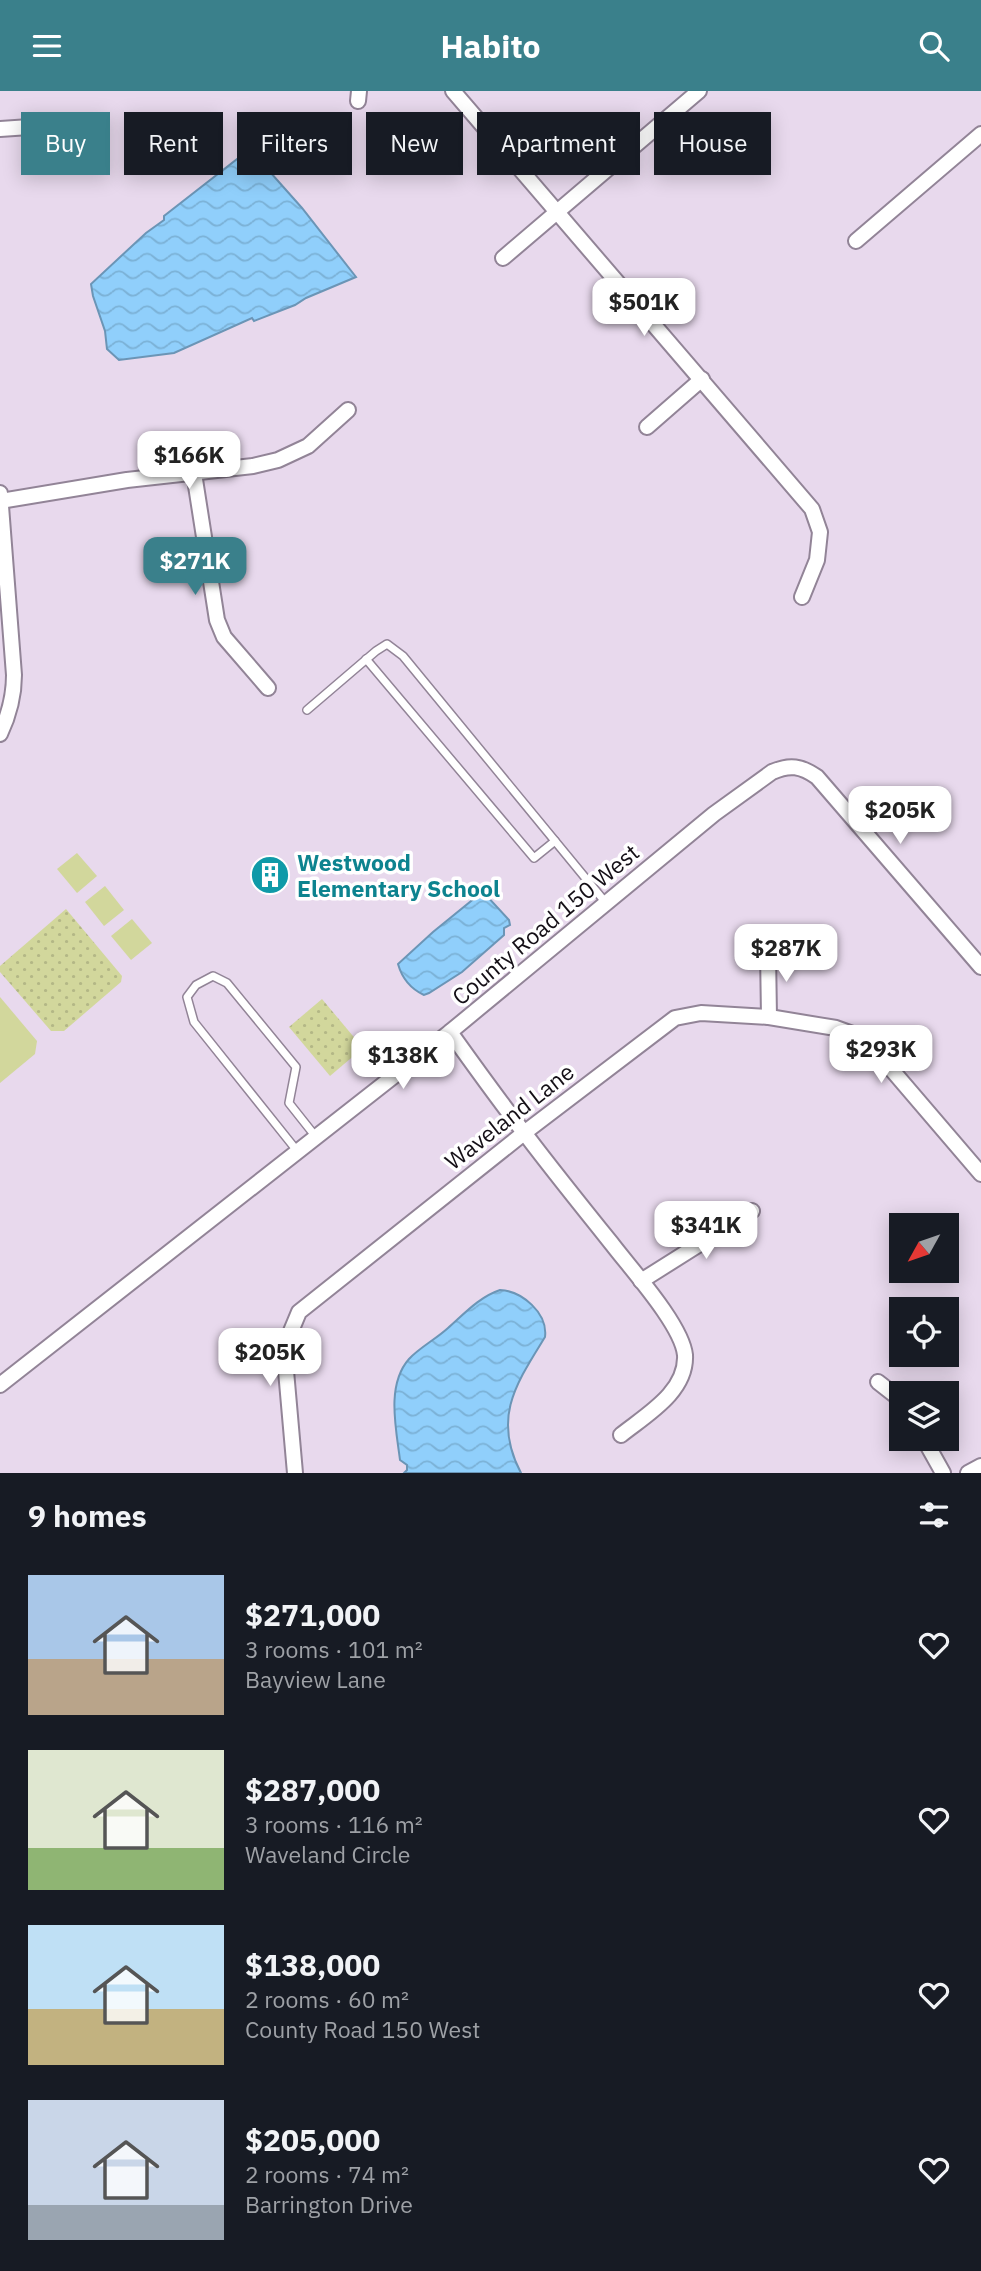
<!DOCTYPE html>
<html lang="en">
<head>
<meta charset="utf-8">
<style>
	:root { --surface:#171b24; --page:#242831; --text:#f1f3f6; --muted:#9ea1a6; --accent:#3a808b }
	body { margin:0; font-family:"IBM Plex Sans",sans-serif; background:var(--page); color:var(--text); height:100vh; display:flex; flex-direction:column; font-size:26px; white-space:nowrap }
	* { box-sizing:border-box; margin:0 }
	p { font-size:23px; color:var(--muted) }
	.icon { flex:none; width:38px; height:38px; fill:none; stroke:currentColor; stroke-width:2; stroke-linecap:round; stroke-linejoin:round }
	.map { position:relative; height:1382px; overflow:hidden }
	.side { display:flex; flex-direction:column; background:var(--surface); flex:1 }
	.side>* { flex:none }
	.top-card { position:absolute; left:21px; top:21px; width:940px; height:63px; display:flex; gap:14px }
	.needle { width:46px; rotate:230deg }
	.tools { position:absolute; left:889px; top:1122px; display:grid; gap:14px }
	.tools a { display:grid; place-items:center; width:70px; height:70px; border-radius:0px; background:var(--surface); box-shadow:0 4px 18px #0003; font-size:35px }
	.price { position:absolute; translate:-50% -60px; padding:0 16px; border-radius:14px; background:#fff; color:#222; font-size:23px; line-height:46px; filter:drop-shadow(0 2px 4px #0008) }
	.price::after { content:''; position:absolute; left:50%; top:42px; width:21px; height:16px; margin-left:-10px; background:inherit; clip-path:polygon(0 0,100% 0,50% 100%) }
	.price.active { background:var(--accent); color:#fff }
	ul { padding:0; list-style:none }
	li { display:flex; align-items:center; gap:21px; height:175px; padding:0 28px }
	li span { display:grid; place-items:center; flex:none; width:196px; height:140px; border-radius:0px; color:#555 }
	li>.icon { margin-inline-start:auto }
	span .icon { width:84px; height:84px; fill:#fffc; stroke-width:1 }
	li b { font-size:30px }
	h2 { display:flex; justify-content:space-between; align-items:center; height:84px; padding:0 28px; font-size:30px }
	.pill { padding:0 24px; border-radius:0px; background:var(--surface); box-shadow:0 4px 18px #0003; font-size:24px; line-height:63px }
	.pill.active { background:var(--accent); color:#fff }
	header { display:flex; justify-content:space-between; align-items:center; height:91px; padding:0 28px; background:var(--accent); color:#fff; font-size:32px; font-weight:700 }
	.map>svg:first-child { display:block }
	.grass { fill:url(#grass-dots) }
	.pitch { fill:#d2d79c }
	.water { fill:url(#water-waves); stroke:#6b95b6; stroke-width:2 }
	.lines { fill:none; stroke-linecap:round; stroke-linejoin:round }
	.service-casing { stroke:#928497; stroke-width:10 }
	.minor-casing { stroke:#928497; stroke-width:18 }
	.service { stroke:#fff; stroke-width:7 }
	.minor { stroke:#fff; stroke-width:14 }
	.labels { text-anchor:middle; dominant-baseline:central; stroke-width:7; stroke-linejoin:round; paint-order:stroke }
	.culture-label { font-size:23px; font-weight:bold; fill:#0d838f; stroke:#fff; text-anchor:start }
	.street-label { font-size:23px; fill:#140f16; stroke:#fff }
</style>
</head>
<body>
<header><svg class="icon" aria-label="menu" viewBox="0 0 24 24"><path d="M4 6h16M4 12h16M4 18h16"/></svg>Habito<svg class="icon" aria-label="search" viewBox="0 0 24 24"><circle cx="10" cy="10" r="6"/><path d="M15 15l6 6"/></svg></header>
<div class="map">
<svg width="981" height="1382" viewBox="0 0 981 1382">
	<defs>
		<pattern id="grass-dots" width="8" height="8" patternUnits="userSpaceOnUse" patternTransform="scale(1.75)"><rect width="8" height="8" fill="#d2d79c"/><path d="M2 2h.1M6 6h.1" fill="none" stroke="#b3b786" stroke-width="1.8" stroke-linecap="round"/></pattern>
		<pattern id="water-waves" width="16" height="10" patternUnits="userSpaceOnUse" patternTransform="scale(1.75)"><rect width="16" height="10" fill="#90cffb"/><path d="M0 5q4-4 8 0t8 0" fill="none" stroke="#7bb1d6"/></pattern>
	</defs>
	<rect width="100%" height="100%" fill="#e8d9ed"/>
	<!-- grass -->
	<g class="grass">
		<polygon points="66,818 122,885 121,891 64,940 51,940 0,881 0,875"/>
		<polygon points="322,908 363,957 330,985 289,936"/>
	</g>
	<!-- pitch -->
	<g class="pitch">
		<polygon points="77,762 97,785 77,802 57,778"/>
		<polygon points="105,795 124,819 104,835 85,811"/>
		<polygon points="132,828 152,852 131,869 111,845"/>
		<polygon points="0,906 37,950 35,963 0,992"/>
	</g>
	<!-- water -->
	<g class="water">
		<polygon points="254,63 302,117 356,186 306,207 295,214 254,230 252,227 174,262 119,269 107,258 105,240 93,205 91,193 146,142 164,129 164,125 241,65"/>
		<path d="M 481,802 L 486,804 L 509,829 L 510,834 L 504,837 L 504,844 L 462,881 L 429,902 L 424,904 C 411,898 402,887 398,873 L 433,841 Z"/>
		<path d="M 500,1199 C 522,1200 548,1222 545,1246 C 516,1293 492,1327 521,1382 L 404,1382 L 407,1379 L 407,1374 L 400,1369 C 396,1337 386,1294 409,1268 C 419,1257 436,1248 448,1237 C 464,1223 479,1206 500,1199 Z"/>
	</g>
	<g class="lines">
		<!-- service casing -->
		<g class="service-casing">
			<g id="service">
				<polyline points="366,568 534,767 555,750"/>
				<polyline points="307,619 376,560 387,553 403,565 606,812"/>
				<polyline points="298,1061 194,931 187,906 196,894 213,885 227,892 296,976 289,1012 316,1046"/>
			</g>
		</g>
		<!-- minor casing -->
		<g class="minor-casing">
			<g id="minor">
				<polyline points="453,0 812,418 820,441 817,469 802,506"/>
				<polyline points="358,10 359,0"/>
				<polyline points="0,38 88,32"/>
				<polyline points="856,150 981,43"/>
				<polyline points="503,167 699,0"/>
				<polyline points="647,336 702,288"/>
				<polyline points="194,382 217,529 224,546 268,597"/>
				<polyline points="0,410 127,389 253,375 278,369 308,355 348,319"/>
				<path d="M 0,643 C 9,624 14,605 14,584 L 0,402"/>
				<polyline points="768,861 769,926"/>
				<path d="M 450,941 C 475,976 500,1011 526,1044 C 554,1081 583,1117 612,1153 C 631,1178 682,1234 685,1264 C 687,1301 646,1324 621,1344"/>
				<polyline points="641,1190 752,1120"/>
				<polyline points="878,1291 901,1309"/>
				<path d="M 0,1294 L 450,941 L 714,723 L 772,681 C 790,673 801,675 817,686 L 981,876"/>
				<polyline points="924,1348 943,1382"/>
				<polyline points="295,1382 284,1257 299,1221 524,1042 675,927 701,922 769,926 836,937 858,945 880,965 981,1083"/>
				<polyline points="968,1382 981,1375"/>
			</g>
		</g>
		<!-- service -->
		<use href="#service" class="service"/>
		<!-- minor -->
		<use href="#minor" class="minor"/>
	</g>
	<!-- icons -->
	<defs>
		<g id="building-disc" transform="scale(2.0125)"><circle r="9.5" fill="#0f9aa8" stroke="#fff"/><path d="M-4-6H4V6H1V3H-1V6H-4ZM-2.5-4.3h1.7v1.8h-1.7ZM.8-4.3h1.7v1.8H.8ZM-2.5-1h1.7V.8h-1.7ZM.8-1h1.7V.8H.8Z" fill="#fff"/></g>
	</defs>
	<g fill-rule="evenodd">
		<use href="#building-disc" x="270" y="784"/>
	</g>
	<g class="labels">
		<!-- culture labels -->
		<g class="culture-label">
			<text x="297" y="771">Westwood<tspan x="297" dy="26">Elementary School</tspan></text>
		</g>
		<!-- street labels -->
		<g class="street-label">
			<text transform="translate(545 833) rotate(-40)">County Road 150 West</text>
			<text transform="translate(509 1025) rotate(-38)">Waveland Lane</text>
		</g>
	</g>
</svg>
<div class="tools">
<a><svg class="needle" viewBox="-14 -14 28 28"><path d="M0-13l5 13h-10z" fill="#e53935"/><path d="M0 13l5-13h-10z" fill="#9ea1a6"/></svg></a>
<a><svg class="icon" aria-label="locate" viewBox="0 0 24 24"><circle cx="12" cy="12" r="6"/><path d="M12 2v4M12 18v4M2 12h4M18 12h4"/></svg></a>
<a><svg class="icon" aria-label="layers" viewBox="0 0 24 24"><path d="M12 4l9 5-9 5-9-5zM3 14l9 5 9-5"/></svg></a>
</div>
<b class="price" style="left:644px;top:247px">$501K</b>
<b class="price" style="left:189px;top:400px">$166K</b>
<b class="price active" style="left:195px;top:506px">$271K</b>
<b class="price" style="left:900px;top:755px">$205K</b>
<b class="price" style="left:786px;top:893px">$287K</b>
<b class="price" style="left:881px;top:994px">$293K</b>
<b class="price" style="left:403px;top:1000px">$138K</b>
<b class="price" style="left:706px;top:1170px">$341K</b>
<b class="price" style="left:270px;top:1297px">$205K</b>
<div class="top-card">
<a class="pill active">Buy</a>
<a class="pill">Rent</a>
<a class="pill">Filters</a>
<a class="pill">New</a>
<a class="pill">Apartment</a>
<a class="pill">House</a>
</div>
</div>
<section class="side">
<h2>9 homes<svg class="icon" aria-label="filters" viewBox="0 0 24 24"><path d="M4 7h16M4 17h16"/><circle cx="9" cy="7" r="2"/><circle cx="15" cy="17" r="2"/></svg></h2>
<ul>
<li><span style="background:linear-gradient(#a9c7e8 60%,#b9a48a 0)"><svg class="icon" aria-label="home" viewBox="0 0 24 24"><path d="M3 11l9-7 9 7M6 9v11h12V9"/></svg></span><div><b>$271,000</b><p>3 rooms · 101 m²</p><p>Bayview Lane</p></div><svg class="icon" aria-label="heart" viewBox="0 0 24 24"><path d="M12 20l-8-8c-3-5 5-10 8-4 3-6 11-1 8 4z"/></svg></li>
<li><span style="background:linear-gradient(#dfe7d0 70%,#8fb573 0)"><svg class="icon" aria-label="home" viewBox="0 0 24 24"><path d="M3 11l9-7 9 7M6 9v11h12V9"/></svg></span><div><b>$287,000</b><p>3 rooms · 116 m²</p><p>Waveland Circle</p></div><svg class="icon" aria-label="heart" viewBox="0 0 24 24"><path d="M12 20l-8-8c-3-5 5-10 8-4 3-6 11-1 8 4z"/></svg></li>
<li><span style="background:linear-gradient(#bfe0f5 60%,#c2b280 0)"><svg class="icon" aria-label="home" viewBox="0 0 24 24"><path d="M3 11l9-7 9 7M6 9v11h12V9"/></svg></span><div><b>$138,000</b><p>2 rooms · 60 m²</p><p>County Road 150 West</p></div><svg class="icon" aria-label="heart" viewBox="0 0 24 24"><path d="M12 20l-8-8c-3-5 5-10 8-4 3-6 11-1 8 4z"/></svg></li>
<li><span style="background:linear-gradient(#c9d6e8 75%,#9aa5b1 0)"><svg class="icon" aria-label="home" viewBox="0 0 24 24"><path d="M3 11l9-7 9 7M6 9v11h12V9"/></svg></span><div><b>$205,000</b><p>2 rooms · 74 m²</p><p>Barrington Drive</p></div><svg class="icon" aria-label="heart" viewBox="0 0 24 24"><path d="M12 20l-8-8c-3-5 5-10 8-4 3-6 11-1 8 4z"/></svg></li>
</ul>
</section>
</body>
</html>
